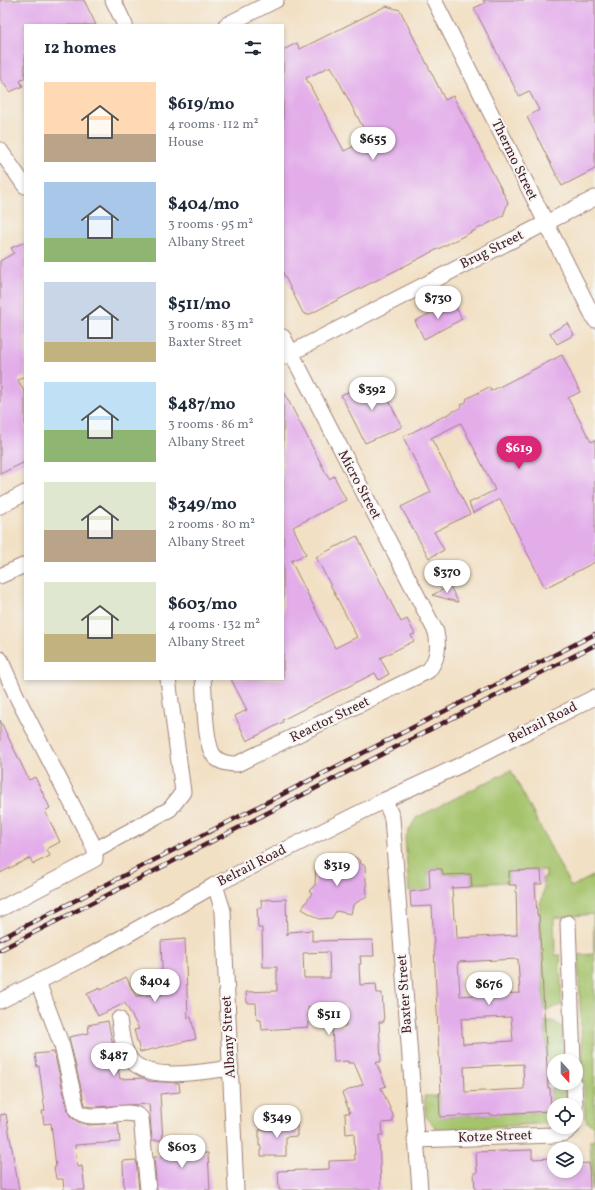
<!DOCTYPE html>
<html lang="en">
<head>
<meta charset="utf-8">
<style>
	:root { --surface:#fff; --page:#f6f6f7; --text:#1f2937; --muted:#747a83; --accent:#db2777 }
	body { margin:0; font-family:Vollkorn,serif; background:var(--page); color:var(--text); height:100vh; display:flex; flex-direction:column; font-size:15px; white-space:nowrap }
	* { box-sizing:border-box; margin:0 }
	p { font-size:13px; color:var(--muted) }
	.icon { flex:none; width:22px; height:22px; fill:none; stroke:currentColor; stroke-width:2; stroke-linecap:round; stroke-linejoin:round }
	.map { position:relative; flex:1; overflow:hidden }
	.details { position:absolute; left:24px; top:24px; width:260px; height:656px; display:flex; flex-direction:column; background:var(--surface); border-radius:0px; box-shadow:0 2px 6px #0003 }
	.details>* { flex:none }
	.needle { width:26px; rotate:159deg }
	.tools { position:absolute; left:547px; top:1054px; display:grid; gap:8px }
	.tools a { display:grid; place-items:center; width:36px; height:36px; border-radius:50%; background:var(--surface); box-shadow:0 2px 6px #0003; font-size:20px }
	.price { position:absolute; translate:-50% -34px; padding:0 9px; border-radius:14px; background:#fff; color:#222; font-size:13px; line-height:26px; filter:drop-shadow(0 1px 2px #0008) }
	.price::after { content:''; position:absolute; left:50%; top:24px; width:12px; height:9px; margin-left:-6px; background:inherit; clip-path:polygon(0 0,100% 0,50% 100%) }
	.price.active { background:var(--accent); color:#fff }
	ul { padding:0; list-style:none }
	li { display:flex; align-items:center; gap:12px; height:100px; padding:0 20px }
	li span { display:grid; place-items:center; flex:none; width:112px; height:80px; border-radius:0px; color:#555 }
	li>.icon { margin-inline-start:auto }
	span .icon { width:48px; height:48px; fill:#fffc; stroke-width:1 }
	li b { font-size:17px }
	h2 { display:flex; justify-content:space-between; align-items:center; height:48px; padding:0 20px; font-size:17px }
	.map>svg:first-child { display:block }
	.green { fill:#a5c36a; stroke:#78714a }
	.building { fill:#e3adea; fill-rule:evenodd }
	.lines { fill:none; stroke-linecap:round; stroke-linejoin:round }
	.minor-casing { stroke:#9e8078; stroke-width:17 }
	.minor { stroke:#fff; stroke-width:15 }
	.rail-casing { stroke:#4a1f2b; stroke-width:4.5 }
	.rail { stroke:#f6f6f2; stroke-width:3; stroke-dasharray:9; stroke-linecap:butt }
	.labels { text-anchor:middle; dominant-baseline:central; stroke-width:4; stroke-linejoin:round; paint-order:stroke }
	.street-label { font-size:14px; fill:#4a1f2b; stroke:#f6f6f2 }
</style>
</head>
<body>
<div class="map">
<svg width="595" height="1190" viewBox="0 0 595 1190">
	<rect width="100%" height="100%" fill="#f6f6f2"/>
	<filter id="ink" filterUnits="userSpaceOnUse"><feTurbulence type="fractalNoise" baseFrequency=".025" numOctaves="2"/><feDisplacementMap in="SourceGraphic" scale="8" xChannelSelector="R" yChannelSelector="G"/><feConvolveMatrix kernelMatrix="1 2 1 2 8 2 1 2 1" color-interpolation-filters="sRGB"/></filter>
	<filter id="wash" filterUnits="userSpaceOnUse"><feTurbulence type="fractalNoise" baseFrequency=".012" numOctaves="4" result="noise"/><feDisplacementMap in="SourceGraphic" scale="16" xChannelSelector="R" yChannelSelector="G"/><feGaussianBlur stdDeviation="0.9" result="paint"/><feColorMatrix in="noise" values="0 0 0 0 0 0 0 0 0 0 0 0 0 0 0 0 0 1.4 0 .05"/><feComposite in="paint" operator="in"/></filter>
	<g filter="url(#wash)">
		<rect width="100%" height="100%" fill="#f2e0c4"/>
		<!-- green -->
		<g class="green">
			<polygon points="511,770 571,887 595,875 595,1190 592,1190 590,1140 595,1139 594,1126 587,1122 585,1116 578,955 594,954 593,914 554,918 555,955 560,955 562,1005 544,1011 539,915 540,902 542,900 544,887 542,878 546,877 546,870 509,871 509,882 472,884 471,874 443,875 442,869 429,869 429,875 433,875 434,891 409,891 405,838 416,818"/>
			<polygon points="545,1020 555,1022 562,1027 564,1061 554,1061 554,1083 556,1083 548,1083"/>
			<polygon points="565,1088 566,1105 554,1105 554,1123 438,1130 426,1117 424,1096 439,1096 441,1117 494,1114 496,1116 498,1114 551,1111 550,1089"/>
		</g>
		<g id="blocks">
			<!-- building -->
			<g class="building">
				<polygon points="0,0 84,0 96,25 25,25 25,78 20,81 23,86 10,92 0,79"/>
				<polygon points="483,0 595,0 595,169 562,186 527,117 539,110 529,91 519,96 474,8 485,3"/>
				<path d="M 386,6 L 400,10 L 445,100 L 453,96 L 508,202 L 503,216 L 308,315 L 303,313 L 283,273 L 283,50 L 297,43 L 300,49 ZM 331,66 L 369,139 L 344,151 L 306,78 Z"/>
				<polygon points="25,242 25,376 18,380 25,393 25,462 0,474 0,261 14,253 11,248"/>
				<polygon points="453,302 462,319 424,339 415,321"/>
				<polygon points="568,323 574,335 557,344 550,333"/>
				<polygon points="562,355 580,392 568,398 591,442 595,440 595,562 545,588 500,499 473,513 469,503 495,490 461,423 431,438 470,514 434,532 444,550 429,558 401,507 431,492 403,437 462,407 461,405 467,401 466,399 489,387 491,391"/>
				<polygon points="378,379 402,427 365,443 341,395"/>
				<polygon points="283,390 329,479 334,476 346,500 293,527 306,554 291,561 335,648 357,637 316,557 357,536 401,622 407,619 415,634 411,635 414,641 380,658 389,674 379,680 375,673 282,720 283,722 247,741 235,716 247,710 231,679 283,679"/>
				<polygon points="450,586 458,602 432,595"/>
				<polygon points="0,720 29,780 35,777 50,808 45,811 60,842 47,849 50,856 33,864 30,858 0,873"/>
				<polygon points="343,854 348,856 349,854 361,861 360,863 365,866 367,896 353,905 351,914 336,911 332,918 319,919 302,909 312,893 309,891 315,885 316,867"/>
				<path d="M 429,869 L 442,869 L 443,875 L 471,874 L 472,887 L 452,888 L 454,919 L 456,919 L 457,938 L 517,935 L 516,885 L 509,885 L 509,871 L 541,870 L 542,884 L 535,884 L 537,915 L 539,915 L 548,1088 L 550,1088 L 551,1111 L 499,1114 L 496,1116 L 490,1114 L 440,1117 L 439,1093 L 441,1093 L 432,906 L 411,907 L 410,892 L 430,889 ZM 518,959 L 520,993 L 460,996 L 458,962 ZM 511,1017 L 513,1041 L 463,1044 L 461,1019 ZM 523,1064 L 524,1089 L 465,1092 L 464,1067 Z"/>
				<path d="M 286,899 L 287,936 L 289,932 L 312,930 L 312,941 L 373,940 L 374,956 L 360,956 L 361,964 L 359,964 L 360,985 L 376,984 L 377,993 L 382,993 L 384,1022 L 379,1022 L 381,1062 L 376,1062 L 386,1086 L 381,1088 L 393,1115 L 393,1122 L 382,1123 L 383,1135 L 379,1135 L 381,1190 L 279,1190 L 278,1171 L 329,1169 L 329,1161 L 355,1160 L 354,1133 L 346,1134 L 345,1113 L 350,1113 L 342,1093 L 363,1084 L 354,1063 L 348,1063 L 348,1061 L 334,1062 L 332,1027 L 346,1026 L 345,1005 L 308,1007 L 309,1027 L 262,1030 L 261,1020 L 257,1020 L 256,1003 L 247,1003 L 246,992 L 277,991 L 277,967 L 263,967 L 262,928 L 258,928 L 257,908 L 262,908 L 261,900 ZM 329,952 L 330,978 L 304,978 L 303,953 Z"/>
				<polygon points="185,939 188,1018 191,1017 196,1039 140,1052 134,1030 139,1029 125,1003 98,1016 87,994 100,988 101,990 126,977 136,996 163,994 161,941"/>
				<polygon points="108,1021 120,1079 144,1078 148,1081 179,1083 180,1092 160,1094 163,1140 152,1140 149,1104 92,1107 85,1105 69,1037 89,1033 88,1025"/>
				<polygon points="54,1052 68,1112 71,1117 78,1122 89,1125 118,1123 120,1142 75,1145 77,1167 82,1166 85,1190 64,1190 63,1179 56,1179 54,1167 56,1167 51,1123 44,1124 42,1111 45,1111 39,1066 37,1067 35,1054"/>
				<polygon points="6,1114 19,1190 0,1190 0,1115"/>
				<polygon points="297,1120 297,1136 286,1137 286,1156 261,1156 261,1146 259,1146 259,1130 272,1130 273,1128 283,1124 282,1121"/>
				<polygon points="187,1142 188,1154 208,1153 210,1190 157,1190 154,1157 165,1156 164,1143"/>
				<polygon points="532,1150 532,1159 553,1158 554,1171 576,1171 576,1164 589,1163 590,1190 475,1190 474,1173 477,1173 476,1152"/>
				<polygon points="136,1160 139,1190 124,1190 123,1161"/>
			</g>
		</g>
	</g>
	<g filter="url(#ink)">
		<use href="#blocks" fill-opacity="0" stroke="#9e8078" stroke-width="1"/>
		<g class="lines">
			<!-- minor casing -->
			<g class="minor-casing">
				<g id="minor">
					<polyline points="113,0 125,25"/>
					<polyline points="434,0 595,320"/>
					<polyline points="226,25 276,0"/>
					<polyline points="0,150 25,186"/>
					<polyline points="283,357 595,198"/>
					<polyline points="0,506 25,493"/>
					<polyline points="0,576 25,565"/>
					<polyline points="0,659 17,697 91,841 95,850 95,859 0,909"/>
					<path d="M 203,679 C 205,697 204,743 214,756 C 219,762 229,764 237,764 L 428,671 C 438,659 439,647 436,632 L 283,337"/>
					<polyline points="385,800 392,818 420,1190"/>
					<polyline points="95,850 170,809 183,792 168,679"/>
					<polyline points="215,885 223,911 236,1190"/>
					<polyline points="568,923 573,1061"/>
					<path d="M 38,982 L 62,1046 L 77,1110 C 91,1126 129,1104 141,1118 L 148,1190"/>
					<polyline points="0,1001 91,955 215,885 385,800 465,763 595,697"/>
					<path d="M 119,1019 C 121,1031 122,1047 129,1058 C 148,1084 204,1071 231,1068"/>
					<polyline points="574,1083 575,1105"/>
					<polyline points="415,1140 554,1135 565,1133 572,1127"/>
				</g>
			</g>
			<!-- minor -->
			<use href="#minor" class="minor"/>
			<!-- rail casing -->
			<g class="rail-casing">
				<g id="rail">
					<polyline points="0,939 595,634"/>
					<polyline points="0,950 595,645"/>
				</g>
			</g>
			<!-- rail -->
			<use href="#rail" class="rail"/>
		</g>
	</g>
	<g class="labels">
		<!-- street labels -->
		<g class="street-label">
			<text transform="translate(514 160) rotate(64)">Thermo Street</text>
			<text transform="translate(492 250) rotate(-27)">Brug Street</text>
			<text transform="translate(359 485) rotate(62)">Micro Street</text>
			<text transform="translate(330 720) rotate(-26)">Reactor Street</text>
			<text transform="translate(543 723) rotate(-27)">Belrail Road</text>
			<text transform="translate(252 866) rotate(-27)">Belrail Road</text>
			<text transform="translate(405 994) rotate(-94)">Baxter Street</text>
			<text transform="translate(229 1037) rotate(-93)">Albany Street</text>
			<text transform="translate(495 1137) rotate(-2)">Kotze Street</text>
		</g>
	</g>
</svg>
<div class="tools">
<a><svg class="needle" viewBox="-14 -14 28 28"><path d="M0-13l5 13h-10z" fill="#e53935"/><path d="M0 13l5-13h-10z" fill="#747a83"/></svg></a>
<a><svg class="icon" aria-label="locate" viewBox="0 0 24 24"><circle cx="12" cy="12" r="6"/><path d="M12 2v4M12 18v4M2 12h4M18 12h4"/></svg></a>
<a><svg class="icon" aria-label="layers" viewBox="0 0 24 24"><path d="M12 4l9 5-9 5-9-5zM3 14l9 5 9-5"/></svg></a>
</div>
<b class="price" style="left:373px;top:161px">$655</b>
<b class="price" style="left:438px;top:320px">$730</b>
<b class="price" style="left:372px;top:411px">$392</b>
<b class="price active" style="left:519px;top:470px">$619</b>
<b class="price" style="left:447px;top:594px">$370</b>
<b class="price" style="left:337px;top:887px">$319</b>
<b class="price" style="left:155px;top:1003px">$404</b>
<b class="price" style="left:489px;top:1006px">$676</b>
<b class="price" style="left:329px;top:1036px">$511</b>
<b class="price" style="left:114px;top:1077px">$487</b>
<b class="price" style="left:277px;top:1139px">$349</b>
<b class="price" style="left:182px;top:1169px">$603</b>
<section class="details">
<h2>12 homes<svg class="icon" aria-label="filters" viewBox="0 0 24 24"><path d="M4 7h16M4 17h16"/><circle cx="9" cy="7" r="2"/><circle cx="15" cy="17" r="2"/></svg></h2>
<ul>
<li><span style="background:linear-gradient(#ffd9b3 65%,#b9a48a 0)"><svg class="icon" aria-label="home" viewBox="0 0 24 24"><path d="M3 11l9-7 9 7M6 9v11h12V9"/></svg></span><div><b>$619/mo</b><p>4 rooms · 112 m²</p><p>House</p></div></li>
<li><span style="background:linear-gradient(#a9c7e8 70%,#8fb573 0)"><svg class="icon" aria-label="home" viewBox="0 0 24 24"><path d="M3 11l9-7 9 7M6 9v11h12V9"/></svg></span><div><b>$404/mo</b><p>3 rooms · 95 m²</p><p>Albany Street</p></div></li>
<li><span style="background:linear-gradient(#c9d6e8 75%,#c2b280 0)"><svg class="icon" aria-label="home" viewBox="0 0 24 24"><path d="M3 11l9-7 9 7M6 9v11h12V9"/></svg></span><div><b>$511/mo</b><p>3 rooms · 83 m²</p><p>Baxter Street</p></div></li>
<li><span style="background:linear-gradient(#bfe0f5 60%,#8fb573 0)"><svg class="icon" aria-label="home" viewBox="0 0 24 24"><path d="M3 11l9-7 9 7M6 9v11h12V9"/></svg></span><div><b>$487/mo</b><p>3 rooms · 86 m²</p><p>Albany Street</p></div></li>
<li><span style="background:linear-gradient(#dfe7d0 60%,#b9a48a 0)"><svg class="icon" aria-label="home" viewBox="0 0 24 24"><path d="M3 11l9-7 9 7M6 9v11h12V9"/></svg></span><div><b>$349/mo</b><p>2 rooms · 80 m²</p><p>Albany Street</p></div></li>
<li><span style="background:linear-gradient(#dfe7d0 65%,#c2b280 0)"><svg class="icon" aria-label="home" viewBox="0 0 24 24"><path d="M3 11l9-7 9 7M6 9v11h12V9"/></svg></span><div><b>$603/mo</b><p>4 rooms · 132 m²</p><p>Albany Street</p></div></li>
</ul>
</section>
</div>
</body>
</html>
